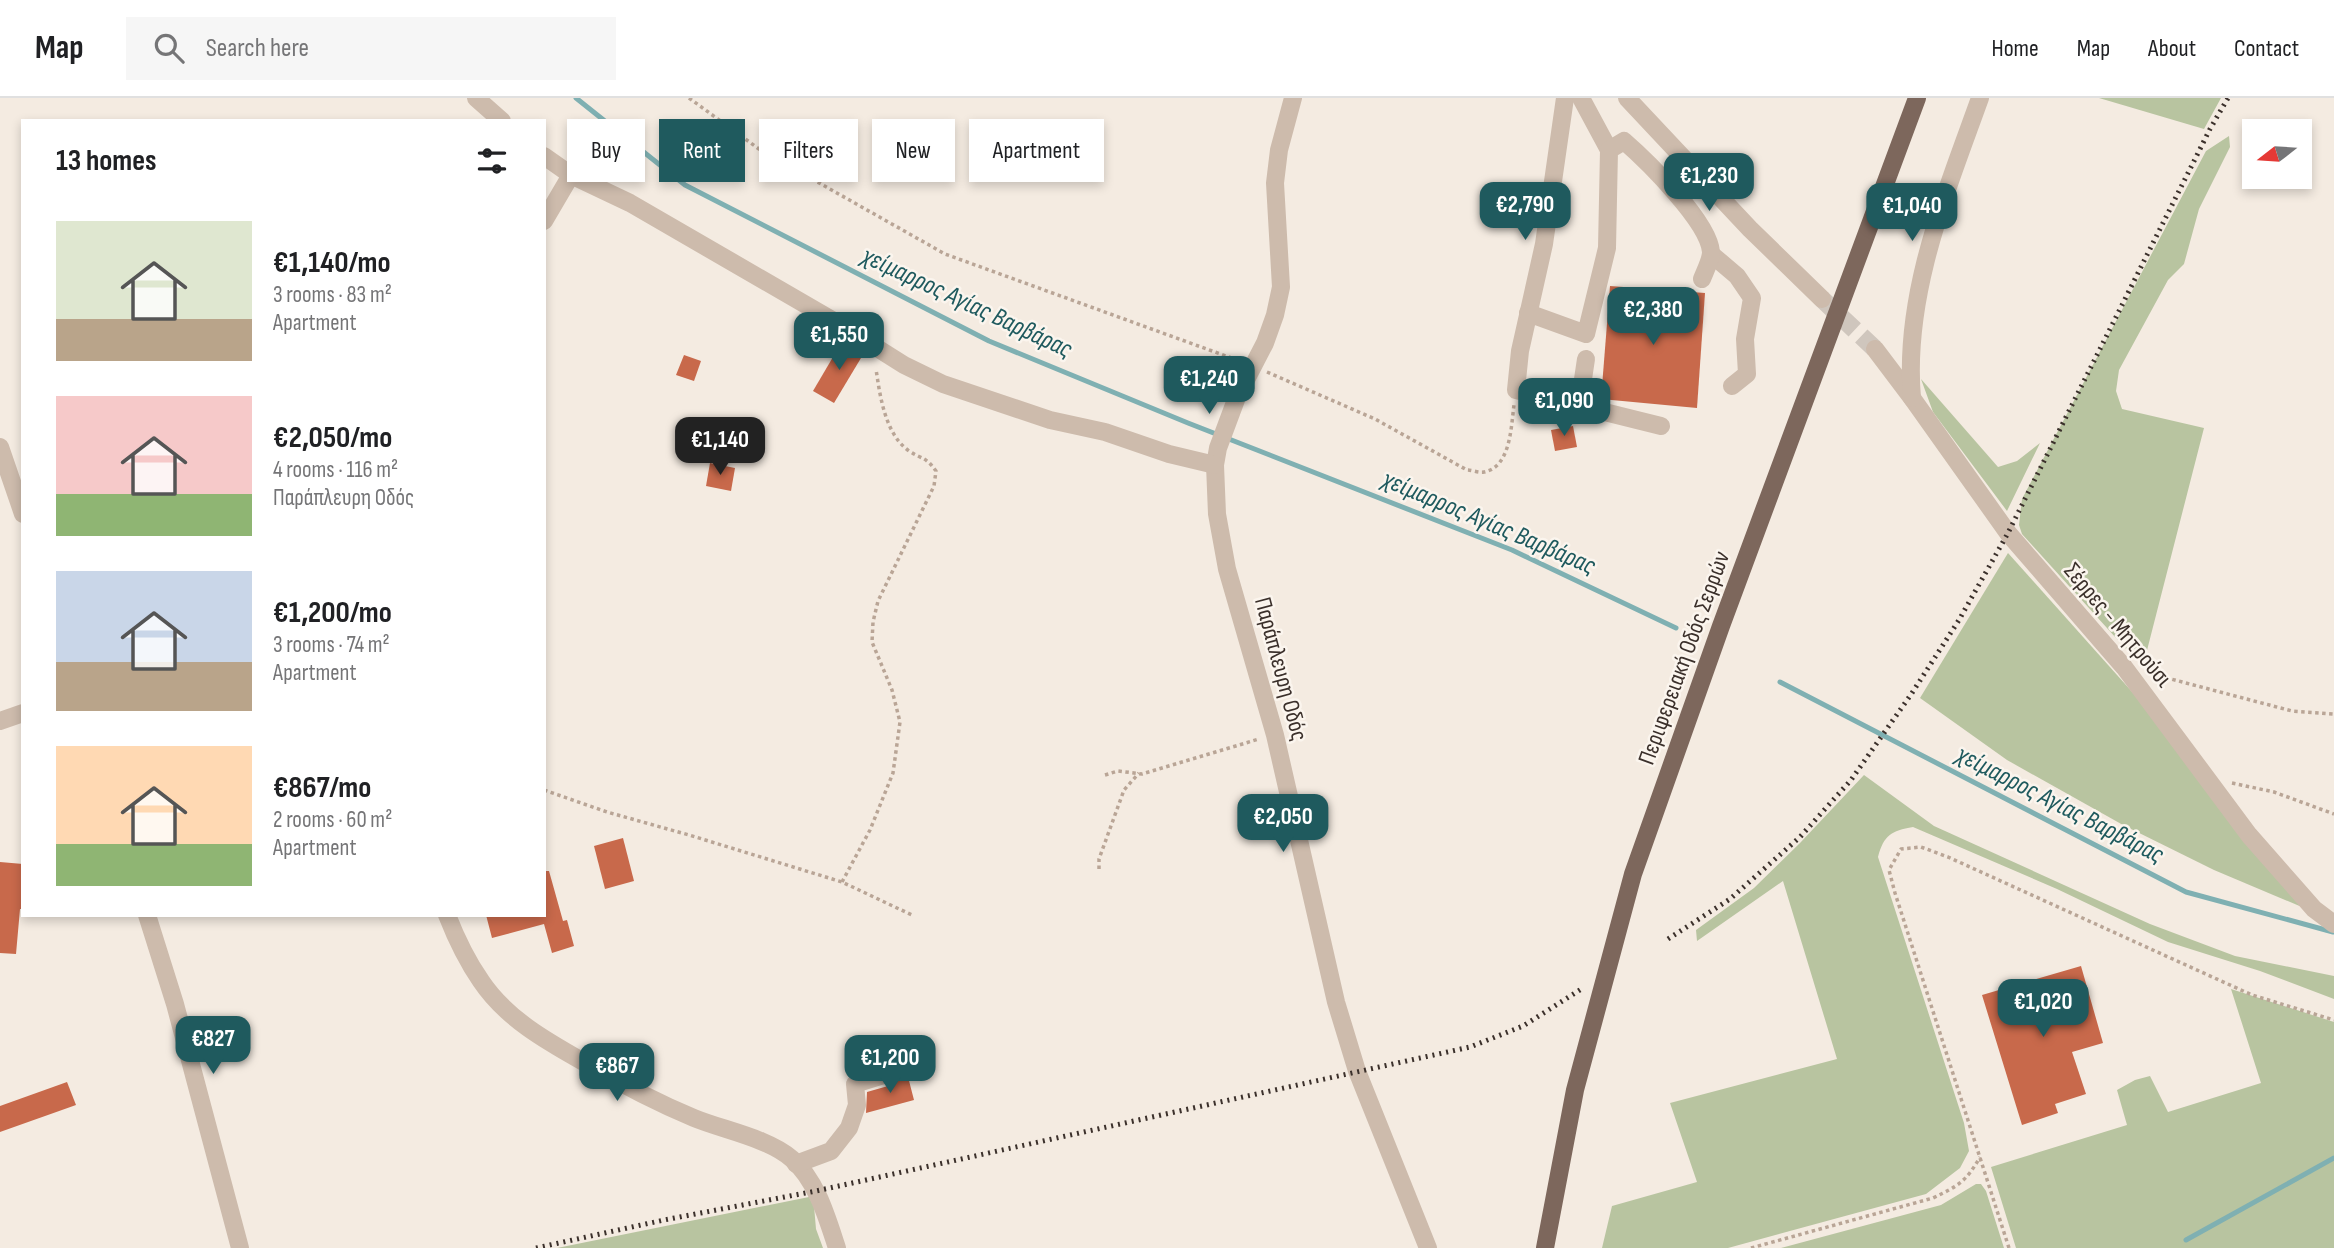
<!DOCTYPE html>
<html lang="en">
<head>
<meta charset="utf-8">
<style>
	:root { --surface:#fff; --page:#f6f6f6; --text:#202124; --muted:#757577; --line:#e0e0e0; --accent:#1f5a5e }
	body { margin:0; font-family:"Sofia Sans Condensed",sans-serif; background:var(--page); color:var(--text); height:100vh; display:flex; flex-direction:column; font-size:26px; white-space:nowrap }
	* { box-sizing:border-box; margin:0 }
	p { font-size:23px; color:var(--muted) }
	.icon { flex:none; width:38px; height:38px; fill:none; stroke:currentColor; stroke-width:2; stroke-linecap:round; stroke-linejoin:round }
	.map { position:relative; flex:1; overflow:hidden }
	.details { position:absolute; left:21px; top:21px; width:525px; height:798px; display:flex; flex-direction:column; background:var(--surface); border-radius:0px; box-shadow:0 4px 10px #0003 }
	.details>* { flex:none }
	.top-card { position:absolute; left:567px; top:21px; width:665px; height:63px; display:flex; gap:14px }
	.needle { width:46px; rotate:253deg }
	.controls { position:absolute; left:2242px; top:21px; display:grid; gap:14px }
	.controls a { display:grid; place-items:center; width:70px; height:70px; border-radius:0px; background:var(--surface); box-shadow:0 4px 10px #0003; font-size:35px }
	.price { position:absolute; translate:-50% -60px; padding:0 16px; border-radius:14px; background:var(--accent); color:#fff; font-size:23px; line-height:46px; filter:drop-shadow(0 2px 4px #0008) }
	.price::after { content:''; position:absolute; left:50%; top:42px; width:21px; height:16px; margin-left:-10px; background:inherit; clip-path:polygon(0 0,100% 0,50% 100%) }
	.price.active { background:#222; color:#fff }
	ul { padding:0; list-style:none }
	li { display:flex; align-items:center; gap:21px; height:175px; padding:0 35px }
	li span { display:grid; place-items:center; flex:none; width:196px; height:140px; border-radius:0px; color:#555 }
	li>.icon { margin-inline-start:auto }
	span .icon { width:84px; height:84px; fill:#fffc; stroke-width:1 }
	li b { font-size:30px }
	h2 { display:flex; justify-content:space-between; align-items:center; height:84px; padding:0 35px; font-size:30px }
	.tag { padding:0 24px; border-radius:0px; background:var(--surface); box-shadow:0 4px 10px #0003; font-size:24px; line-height:63px }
	.tag.active { background:var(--accent); color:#fff }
	header { display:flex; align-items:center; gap:42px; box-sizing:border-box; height:98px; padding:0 35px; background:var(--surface); border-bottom:2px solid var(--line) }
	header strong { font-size:33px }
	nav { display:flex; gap:38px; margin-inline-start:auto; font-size:24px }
	.search { width:490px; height:63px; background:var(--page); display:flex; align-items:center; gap:18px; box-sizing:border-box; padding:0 24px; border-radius:0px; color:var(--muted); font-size:26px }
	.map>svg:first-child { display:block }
	.green { fill:#b8c4a0 }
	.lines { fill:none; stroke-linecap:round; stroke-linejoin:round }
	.stream { stroke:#7fb0b2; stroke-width:5 }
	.building { fill:#c8694b }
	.minor-tunnel { stroke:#cfc6bd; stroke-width:18; stroke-dasharray:18 9; stroke-linecap:butt }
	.path { stroke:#b9a596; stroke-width:3.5; stroke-dasharray:3.5 3.5; stroke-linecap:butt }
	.minor { stroke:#cdbbac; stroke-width:18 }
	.major { stroke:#7d675c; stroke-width:18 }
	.rail { stroke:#3b302b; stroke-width:5; stroke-dasharray:2 5; stroke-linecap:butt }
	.labels { text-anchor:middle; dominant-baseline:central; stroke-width:5; stroke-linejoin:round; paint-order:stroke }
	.street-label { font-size:24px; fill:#3b302b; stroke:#fbf5ee }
	.water-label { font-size:26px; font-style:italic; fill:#1f5a5e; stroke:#fbf5ee }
</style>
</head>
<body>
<header>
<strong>Map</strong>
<div class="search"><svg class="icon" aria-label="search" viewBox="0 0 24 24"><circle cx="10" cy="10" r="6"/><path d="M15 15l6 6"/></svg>Search here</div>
<nav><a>Home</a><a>Map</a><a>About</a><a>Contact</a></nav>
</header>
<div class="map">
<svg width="2334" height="1150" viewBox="0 0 2334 1150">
	<rect width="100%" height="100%" fill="#f4ebe1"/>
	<!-- green -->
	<g class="green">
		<polygon points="2099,0 2221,0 2204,31"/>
		<polygon points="2229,38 2230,49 2199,111 2184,166 2168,182 2119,272 2116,293 2122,311 2204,330 2144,564 2134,554 2125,550 2022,436 2019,427 2022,401 2206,53"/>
		<polygon points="1921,281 1998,369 2017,363 2040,345 2007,413 1933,314"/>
		<polygon points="2008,455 2134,596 2309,812 2214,772 2123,727 2007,662 1920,600"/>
		<path d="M 1864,677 L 1934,728 L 2150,826 L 2235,858 L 2334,878 L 2334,901 L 2260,873 L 2168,844 L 2057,791 L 1913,729 C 1891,733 1884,737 1878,759 L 1964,1025 L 1969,1053 L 1960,1070 L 1926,1096 L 1728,1150 L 1602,1150 L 1612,1108 L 1697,1084 L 1670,1005 L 1837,961 L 1783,783 L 1697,843 L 1696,832 L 1754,790 L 1800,745 Z"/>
		<polygon points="2231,891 2334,924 2334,1150 2016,1150 1991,1069 2127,1027 2117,992 2135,982 2150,978 2168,1014 2261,985"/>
		<polygon points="1976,1086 1981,1086 1986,1093 2004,1150 1781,1150 1941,1107"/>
		<polygon points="809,1099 814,1108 816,1131 823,1150 557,1150"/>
	</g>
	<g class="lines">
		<!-- stream -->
		<g class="stream">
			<polyline points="576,0 685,87 989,243 1188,325 1512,452 1676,530"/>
			<polyline points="1780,584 2186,794 2333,834"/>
			<polyline points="2186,1142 2334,1060"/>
		</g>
	</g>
	<!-- building -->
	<g class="building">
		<polygon points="1610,188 1705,195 1697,310 1601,301"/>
		<polygon points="843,242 864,255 834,305 813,293"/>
		<polygon points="684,257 701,263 694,283 676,277"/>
		<polygon points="1573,328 1577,349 1555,353 1551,332"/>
		<polygon points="710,365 735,370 731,393 706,388"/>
		<polygon points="623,740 634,783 605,791 594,748"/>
		<polygon points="0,764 23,766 23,811 20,811 16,856 0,855"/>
		<polygon points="544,773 549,773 563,823 567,822 574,848 552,855 544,826 492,840 486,817 544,817"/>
		<polygon points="2081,868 2103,945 2072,954 2086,996 2055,1006 2058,1015 2022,1027 1982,897"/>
		<polygon points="907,975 914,1002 866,1015 867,994 888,988 893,984 895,978"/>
		<polygon points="67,984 76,1007 0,1034 0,1008"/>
	</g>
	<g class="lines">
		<!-- minor-tunnel -->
		<polyline class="minor-tunnel" points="1822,201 1875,251"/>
		<!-- path -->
		<g class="path">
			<polyline points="689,0 759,51 945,156 1237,262"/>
			<path d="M 1267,274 L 1375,321 L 1467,372 C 1472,372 1479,375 1484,374 C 1511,369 1511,328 1514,307"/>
			<polyline points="2152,576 2292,613 2334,616"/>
			<polyline points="1105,677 1118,673 1142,676 1259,641"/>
			<polyline points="2232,685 2274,694 2334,716"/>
			<polyline points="544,692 607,714 689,737 842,784 914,818"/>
			<polyline points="1099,771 1099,761 1124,692 1139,675"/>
			<path d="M 842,784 L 870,732 L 893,675 L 900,624 L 892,592 L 872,544 L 873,524 L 878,503 L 934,388 L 936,373 C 925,358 923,362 909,353 C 885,336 880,298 876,271"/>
			<path d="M 1751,1150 L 1933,1100 C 1958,1088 1966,1084 1980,1059"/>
			<polyline points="2009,1150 1895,795 1889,772 1901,751 1921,749 1948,759 2252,897 2334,922"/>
		</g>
		<!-- minor -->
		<g class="minor">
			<polyline points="476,0 502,23"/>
			<polyline points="1293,0 1279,52 1275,85 1281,189 1275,217 1265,245 1237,299 1218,350 1215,367 1217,416 1227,471 1275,637 1336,904 1357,973 1428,1150"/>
			<polyline points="1565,0 1544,146 1520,253 1516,292 1661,328"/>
			<polyline points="1581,0 1609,52"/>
			<polyline points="1627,0 1750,131 1822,201"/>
			<polyline points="544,58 571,77 630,105 839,226 904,267 943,286 1050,322 1105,334 1169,356 1215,367"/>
			<polyline points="544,123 571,77"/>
			<polyline points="1711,156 1737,178 1752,200 1745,241 1747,276 1732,288"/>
			<path d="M 1528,215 L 1586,236 L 1607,150 L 1609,52 L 1624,43 C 1647,63 1709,124 1711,154 C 1711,162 1705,173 1702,181"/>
			<polyline points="1875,251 1912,300 2008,435 2124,569 2249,737 2314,811 2334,826"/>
			<path d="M 1912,300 C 1903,197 1946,95 1980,0"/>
			<polyline points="1579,308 1586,261"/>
			<polyline points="0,349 23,416"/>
			<polyline points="0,623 23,615"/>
			<polyline points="147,817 175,906 240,1150"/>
			<path d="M 447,817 C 456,840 467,863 481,883 C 507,922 550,945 589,967 C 623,987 658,1005 694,1020 C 723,1032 768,1040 792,1061 C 817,1083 827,1120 837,1150"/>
			<polyline points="796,1066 831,1053 849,1030 857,1007 855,986 884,977"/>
		</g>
		<!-- major -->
		<polyline class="major" points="1545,1150 1575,992 1633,776 1721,528 1917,0"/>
		<!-- rail -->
		<g class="rail">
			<polyline points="1668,841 1730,801 1800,739 1851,682 1912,595 1959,522 2008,435 2210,31 2228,0"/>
			<polyline points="536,1150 664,1122 816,1093 1470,949 1523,928 1583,890"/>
		</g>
	</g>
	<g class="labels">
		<!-- street labels -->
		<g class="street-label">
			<text transform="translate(2118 527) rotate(50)">Σέρρες - Μητρούσι</text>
			<text transform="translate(1684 560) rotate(-70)">Περιφερειακή Οδός Σερρών</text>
			<text transform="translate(1281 571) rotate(75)">Παράπλευρη Οδός</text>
		</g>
		<!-- water labels -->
		<g class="water-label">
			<text transform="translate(967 205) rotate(25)">χείμαρρος Αγίας Βαρβάρας</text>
			<text transform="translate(1489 425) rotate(23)">χείμαρρος Αγίας Βαρβάρας</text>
			<text transform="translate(2060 707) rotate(27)">χείμαρρος Αγίας Βαρβάρας</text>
		</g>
	</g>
</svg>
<div class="controls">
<a><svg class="needle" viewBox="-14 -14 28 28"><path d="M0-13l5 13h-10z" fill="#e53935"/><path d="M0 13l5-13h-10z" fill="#757577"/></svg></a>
</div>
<b class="price" style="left:1709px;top:115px">€1,230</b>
<b class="price" style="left:1525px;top:144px">€2,790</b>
<b class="price" style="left:1912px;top:145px">€1,040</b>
<b class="price" style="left:1653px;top:249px">€2,380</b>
<b class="price" style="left:839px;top:274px">€1,550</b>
<b class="price" style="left:1209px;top:318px">€1,240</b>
<b class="price" style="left:1564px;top:340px">€1,090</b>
<b class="price active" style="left:720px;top:379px">€1,140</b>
<b class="price" style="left:1283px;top:756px">€2,050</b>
<b class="price" style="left:2043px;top:941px">€1,020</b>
<b class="price" style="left:213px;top:978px">€827</b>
<b class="price" style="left:890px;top:997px">€1,200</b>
<b class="price" style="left:617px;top:1005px">€867</b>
<div class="top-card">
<a class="tag">Buy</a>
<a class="tag active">Rent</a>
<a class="tag">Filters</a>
<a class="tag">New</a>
<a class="tag">Apartment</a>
</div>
<section class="details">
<h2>13 homes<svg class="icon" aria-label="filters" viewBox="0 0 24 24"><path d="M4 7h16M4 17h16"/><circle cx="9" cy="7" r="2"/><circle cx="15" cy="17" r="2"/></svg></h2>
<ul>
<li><span style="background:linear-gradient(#dfe7d0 70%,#b9a48a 0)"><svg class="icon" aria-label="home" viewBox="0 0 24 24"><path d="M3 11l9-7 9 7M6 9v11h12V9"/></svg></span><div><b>€1,140/mo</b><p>3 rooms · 83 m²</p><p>Apartment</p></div></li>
<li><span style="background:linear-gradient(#f6c9c9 70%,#8fb573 0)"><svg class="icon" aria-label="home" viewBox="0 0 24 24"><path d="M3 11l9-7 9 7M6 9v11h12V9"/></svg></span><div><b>€2,050/mo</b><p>4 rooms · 116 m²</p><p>Παράπλευρη Οδός</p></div></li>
<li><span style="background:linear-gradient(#c9d6e8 65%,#b9a48a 0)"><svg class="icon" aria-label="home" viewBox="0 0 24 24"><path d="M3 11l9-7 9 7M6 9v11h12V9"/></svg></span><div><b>€1,200/mo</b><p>3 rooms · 74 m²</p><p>Apartment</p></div></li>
<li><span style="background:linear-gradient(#ffd9b3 70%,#8fb573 0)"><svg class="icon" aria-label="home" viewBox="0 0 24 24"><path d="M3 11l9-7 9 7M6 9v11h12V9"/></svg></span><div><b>€867/mo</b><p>2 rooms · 60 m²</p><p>Apartment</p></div></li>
</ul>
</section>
</div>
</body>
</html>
